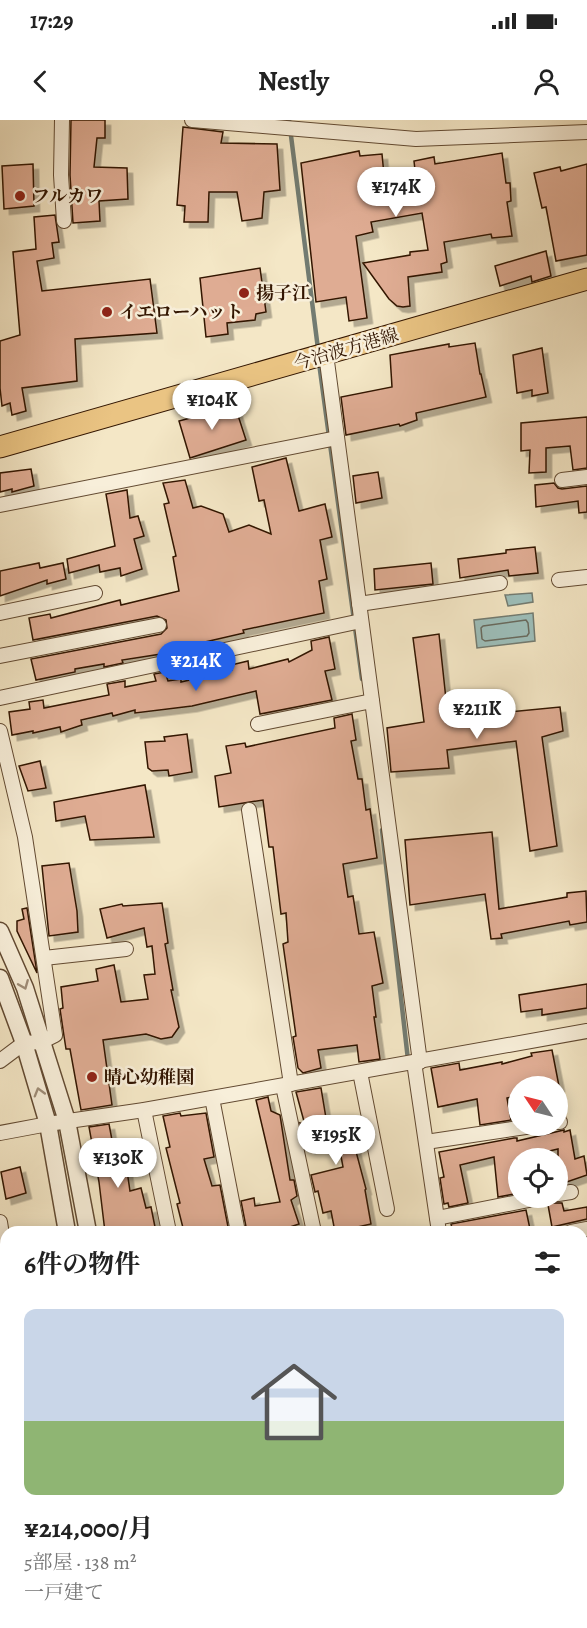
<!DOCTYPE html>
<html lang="ja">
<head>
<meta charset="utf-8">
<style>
	:root { --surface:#fff; --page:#f6f6f6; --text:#222; --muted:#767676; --line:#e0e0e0; --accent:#2563eb }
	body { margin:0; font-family:Alegreya,"Noto Serif JP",serif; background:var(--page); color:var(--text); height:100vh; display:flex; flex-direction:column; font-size:22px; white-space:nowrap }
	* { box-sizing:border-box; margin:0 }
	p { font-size:20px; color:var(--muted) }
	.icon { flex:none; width:33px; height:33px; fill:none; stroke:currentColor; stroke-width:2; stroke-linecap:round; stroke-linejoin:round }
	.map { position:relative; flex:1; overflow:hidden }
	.details { position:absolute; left:0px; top:1106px; width:588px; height:404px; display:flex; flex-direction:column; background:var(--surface); border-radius:18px 18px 0 0; box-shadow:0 3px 15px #0003 }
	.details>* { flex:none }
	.needle { width:39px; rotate:305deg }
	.tools { position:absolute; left:508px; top:956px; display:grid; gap:12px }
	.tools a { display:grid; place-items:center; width:60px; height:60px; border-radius:50%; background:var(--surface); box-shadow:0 3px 15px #0003; font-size:30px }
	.price { position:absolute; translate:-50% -51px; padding:0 14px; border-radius:21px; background:#fff; color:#222; font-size:20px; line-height:39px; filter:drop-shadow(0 2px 3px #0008) }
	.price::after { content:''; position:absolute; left:50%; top:36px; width:18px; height:14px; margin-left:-9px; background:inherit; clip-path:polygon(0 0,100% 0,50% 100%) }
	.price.on { background:var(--accent); color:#fff }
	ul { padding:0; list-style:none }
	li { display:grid; align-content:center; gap:12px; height:318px; padding:0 24px }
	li+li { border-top:2px solid var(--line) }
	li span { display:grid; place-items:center; height:186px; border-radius:12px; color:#555 }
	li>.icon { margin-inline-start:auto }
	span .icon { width:108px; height:108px; fill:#fffc; stroke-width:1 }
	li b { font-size:26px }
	h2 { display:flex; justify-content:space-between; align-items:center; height:72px; padding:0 24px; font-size:26px }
	.status { display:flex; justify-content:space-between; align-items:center; height:42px; padding:0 30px; background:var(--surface); direction:ltr }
	.status svg { height:16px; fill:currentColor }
	header { display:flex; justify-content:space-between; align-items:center; height:78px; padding:0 24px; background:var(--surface); font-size:27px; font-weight:700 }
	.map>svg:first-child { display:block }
	.water { fill:#9dbfbb; stroke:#727b71; stroke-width:1.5 }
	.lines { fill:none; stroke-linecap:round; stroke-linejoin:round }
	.shore { stroke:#686a5e; stroke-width:1.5 }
	.stream { stroke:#727b71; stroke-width:4.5 }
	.building { fill:#dfac93; stroke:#321501; stroke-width:1.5; filter:url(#shadow) }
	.minor-casing { stroke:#624a32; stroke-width:16 }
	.tertiary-casing { stroke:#624a32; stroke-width:19 }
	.primary-casing { stroke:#321501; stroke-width:23 }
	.minor { stroke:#f8efda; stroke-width:14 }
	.tertiary { stroke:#f8efda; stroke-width:16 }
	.primary { stroke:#eac483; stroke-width:21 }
	.oneway { stroke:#9f8d78 }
	.poi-dot { fill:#8f2418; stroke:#f8efda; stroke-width:2 }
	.labels { text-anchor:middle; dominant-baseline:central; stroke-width:5; stroke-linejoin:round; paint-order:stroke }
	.poi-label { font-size:18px; font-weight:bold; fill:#321501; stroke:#f8efda; text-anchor:start }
	.street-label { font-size:18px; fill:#321501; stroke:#f8efda }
</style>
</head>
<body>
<div class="status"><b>17:29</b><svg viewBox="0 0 49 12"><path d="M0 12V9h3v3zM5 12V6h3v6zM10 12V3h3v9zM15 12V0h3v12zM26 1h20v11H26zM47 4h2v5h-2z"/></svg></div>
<header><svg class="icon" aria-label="back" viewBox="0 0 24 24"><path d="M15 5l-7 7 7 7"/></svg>Nestly<svg class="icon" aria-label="person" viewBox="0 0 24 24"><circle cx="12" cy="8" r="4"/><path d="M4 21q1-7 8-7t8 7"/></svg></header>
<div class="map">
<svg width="587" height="1508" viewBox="0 0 587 1508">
	<defs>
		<filter id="shadow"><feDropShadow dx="5.5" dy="5.5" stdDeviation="0" flood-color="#0004"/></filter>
	</defs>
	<rect width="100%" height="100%" fill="#f4e7c6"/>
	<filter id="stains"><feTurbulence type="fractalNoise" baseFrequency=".00333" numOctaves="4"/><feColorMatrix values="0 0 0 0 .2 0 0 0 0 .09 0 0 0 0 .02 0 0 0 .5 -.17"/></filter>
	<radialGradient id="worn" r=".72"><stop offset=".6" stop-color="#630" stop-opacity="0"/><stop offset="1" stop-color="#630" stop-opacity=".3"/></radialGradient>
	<!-- water -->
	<g class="water">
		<polygon points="532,473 533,482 508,486 505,475"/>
		<polygon points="533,493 535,521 477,528 474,500"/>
	</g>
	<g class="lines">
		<!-- shore -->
		<polygon class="shore" points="526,500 528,503 529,513 527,516 485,521 482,519 481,508 483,506"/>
		<!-- stream -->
		<g class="stream">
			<polyline points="289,0 318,229"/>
			<polyline points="319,243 362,559"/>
			<polyline points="382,710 408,940"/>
		</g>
	</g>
	<!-- building -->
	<g class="building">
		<polygon points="71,0 105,0 105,18 97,18 94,47 127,48 128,79 99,81 100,101 73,103 70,55"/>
		<polygon points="183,7 223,12 221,23 277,24 280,70 264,72 262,98 242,101 237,72 209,72 208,102 184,102 185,86 177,85"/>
		<polygon points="359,31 360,36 382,34 384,55 415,50 414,41 434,37 435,44 502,33 506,63 510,63 511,81 507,82 512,116 492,118 491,114 444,122 447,142 441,144 442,152 408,157 410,186 403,187 397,186 389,179 363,143 410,135 410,132 428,130 422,93 371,102 373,112 356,116 367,198 349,201 346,177 316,182 301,43"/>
		<polygon points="33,44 34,86 4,89 2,46"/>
		<polygon points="587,44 587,135 556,141 546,87 542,88 534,53 560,47 561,51"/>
		<polygon points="55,95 59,122 52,123 54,138 37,141 42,171 150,159 157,213 75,219 77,261 22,268 26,291 12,295 10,283 2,286 0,268 0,221 20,215 13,132 36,129 34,97"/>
		<polygon points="546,131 551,156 532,162 531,156 500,166 495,146"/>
		<polygon points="260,148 266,192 256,194 255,200 227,203 228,214 206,217 200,158"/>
		<polygon points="475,223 480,254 481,254 486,277 416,293 417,300 400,306 399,304 346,315 341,277 392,267 390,235 449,224 449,227"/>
		<polygon points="542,228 548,273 532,276 532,270 517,273 513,235"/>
		<polygon points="235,286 246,320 190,338 179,301"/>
		<polygon points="587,297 587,348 573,350 570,326 546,328 546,352 529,353 530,330 521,331 521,303"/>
		<polygon points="286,338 299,391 325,384 332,417 320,420 327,459 319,461 324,493 243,510 244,513 166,531 161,532 161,534 122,540 123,543 104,547 104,544 75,549 75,552 36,560 31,539 161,514 167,508 166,500 157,496 33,520 29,498 50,494 51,498 120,480 121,485 179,471 173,437 176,436 164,384 169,383 163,363 185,360 193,388 201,386 223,394 229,412 249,405 271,414 264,380 259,381 252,347"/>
		<polygon points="31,349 34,366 12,372 12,369 0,372 0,353"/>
		<polygon points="378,352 382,378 356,383 353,356"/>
		<polygon points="554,363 558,368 562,369 587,366 587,392 579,393 578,381 536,387 535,365"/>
		<polygon points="127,370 130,398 138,396 144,416 134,419 142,449 121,456 120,448 100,452 99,445 69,453 67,439 115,426 106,374"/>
		<polygon points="535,427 538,453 509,456 508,450 460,458 458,439 506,433 506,430"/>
		<polygon points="39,443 40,448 63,443 66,459 47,464 47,460 0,476 0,451"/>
		<polygon points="431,443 433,464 375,470 374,449"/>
		<polygon points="439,514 448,598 560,587 563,611 542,617 557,726 530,731 516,621 447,630 449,648 391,652 387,608 424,602 413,518"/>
		<polygon points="329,517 335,549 325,551 332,580 260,594 256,571 192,586 135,593 135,590 113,596 112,593 81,600 82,605 61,612 60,607 33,613 33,611 12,615 9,592 30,589 29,582 43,580 44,588 109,575 107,564 125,561 125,567 156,561 154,554 165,552 168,561 181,559 181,562 232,550 231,545 248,541 249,549 288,539 289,542 312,530 311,521"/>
		<polygon points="352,594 356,620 351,621 358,659 362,659 366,690 370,689 377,738 343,744 348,777 353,776 359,814 374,812 383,863 372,866 376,897 374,897 380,939 359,942 357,925 318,930 321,948 303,953 298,948 293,917 296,916 283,824 288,822 286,793 281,794 273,727 269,727 263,680 219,687 215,656 231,653 226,626 245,623 246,627 335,608 334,598"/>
		<polygon points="187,614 192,652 169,656 168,650 152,651 148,648 145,622 165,621 164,617"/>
		<polygon points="40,641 46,668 28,671 19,646"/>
		<polygon points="145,665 154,717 90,720 85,696 56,701 54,682"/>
		<polygon points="492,712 499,789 567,777 567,773 586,771 587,802 570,805 569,801 501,814 502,818 491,819 485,774 410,785 405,720"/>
		<polygon points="69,743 77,791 78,812 49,816 42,746"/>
		<polygon points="162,783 168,823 165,824 173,870 171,870 179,907 172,917 161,919 146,914 103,920 112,985 81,990 70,929 66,929 64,916 60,889 63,888 61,867 98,861 96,849 114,845 121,882 148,879 144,855 155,854 152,826 147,827 144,808 107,818 100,789 122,784 123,786"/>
		<polygon points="27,788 37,853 17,811 17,801 24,799 22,789"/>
		<polygon points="587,864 587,888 542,895 542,889 521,892 519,875"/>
		<polygon points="552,930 559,966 519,966 519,975 507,978 511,1000 480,1005 477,979 438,987 431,948 459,943 460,950 502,942 502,944 532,936 531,933"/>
		<polygon points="320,968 321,968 326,998 328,998 329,1006 352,1002 356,1024 354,1024 366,1069 365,1070 371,1104 335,1112 331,1091 323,1093 318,1071 315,1072 311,1055 343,1047 338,1020 310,1028 306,1011 302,1012 300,1003 305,1005 296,972"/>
		<polygon points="268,977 271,991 280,995 290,1060 294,1060 297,1076 291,1080 299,1104 275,1112 247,1112 241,1081 254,1078 255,1086 280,1082 256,980"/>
		<polygon points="180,993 181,996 206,993 214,1037 204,1039 212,1066 220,1065 229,1112 184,1112 177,1084 180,1083 166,1028 170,1027 163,996"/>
		<polygon points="109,1004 117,1047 126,1044 130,1071 141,1068 146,1088 151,1087 156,1112 127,1112 126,1109 105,1112 99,1062 89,1007"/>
		<polygon points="564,1010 564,1012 570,1010 575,1039 584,1036 587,1055 558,1065 558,1029 519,1038 519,1073 498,1077 494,1037 460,1045 468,1083 449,1087 448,1083 444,1084 440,1058 444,1057 439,1032 514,1018 517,1018 517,1021"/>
		<polygon points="20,1047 26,1073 6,1079 1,1052"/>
		<polygon points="550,1083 562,1083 564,1091 587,1087 587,1099 552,1107 548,1085"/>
		<polygon points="526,1090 530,1109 523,1112 453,1112 451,1104"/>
	</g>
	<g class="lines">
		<!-- minor casing -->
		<g class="minor-casing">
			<g id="minor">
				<polyline points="62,0 61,55 64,101"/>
				<polyline points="192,0 416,19 587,12"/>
				<polyline points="326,234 420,942"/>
				<polyline points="562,360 587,357"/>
				<polyline points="0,385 337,318"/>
				<polyline points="559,460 587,457"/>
				<polyline points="359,484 500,463"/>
				<polyline points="0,493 95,473"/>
				<polyline points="0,536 159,505"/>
				<polyline points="0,578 361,501"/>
				<polyline points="258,604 372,581"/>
				<polyline points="0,611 25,717 55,915 41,922 24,923 0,941"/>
				<polyline points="249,690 291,964"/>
				<polyline points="44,838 126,829"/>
				<polyline points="414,942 439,1112"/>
				<polyline points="360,952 387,1089"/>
				<polyline points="283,966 314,1112"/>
				<polyline points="212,978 238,1112"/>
				<polyline points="144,990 169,1112"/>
				<polyline points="558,1002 560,1002"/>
				<polyline points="0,1013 48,1004 144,990 587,911"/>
				<polyline points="426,1022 539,1005"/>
				<polyline points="558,1074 571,1072"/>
				<polyline points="437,1098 544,1077"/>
				<polyline points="0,1102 6,1140"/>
				<polyline points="571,1112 587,1109"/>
				<polyline points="0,1301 6,1336"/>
				<polyline points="0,1494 3,1508"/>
				<polyline points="255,1503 257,1508"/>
				<polyline points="320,1503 321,1508"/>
				<polyline points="414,1503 415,1508"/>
			</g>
		</g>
		<!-- tertiary casing -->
		<g class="tertiary-casing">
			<g id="tertiary">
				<polyline points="0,811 25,868 67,1001 88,1112"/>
				<polyline points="0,858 24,923 48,1004 67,1112"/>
				<polyline points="582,1353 587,1352"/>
				<polyline points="0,1463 6,1462"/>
				<polyline points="0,1484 6,1483"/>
				<polyline points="141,1503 142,1508"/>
				<polyline points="167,1503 168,1508"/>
			</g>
		</g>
		<!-- primary casing -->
		<g class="primary-casing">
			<polyline id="primary" points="0,327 587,159"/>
		</g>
		<!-- minor -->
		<use href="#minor" class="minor"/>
		<!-- tertiary -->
		<use href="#tertiary" class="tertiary"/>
		<!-- primary -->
		<use href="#primary" class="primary"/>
	</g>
	<!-- one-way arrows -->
	<defs><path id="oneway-chevron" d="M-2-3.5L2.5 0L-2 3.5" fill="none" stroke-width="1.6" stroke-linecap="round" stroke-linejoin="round" transform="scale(1.5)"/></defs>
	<g class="oneway">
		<use href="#oneway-chevron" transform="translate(24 865) rotate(68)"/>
		<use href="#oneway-chevron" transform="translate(39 972) rotate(-106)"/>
	</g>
	<!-- markers -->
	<g class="poi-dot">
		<circle cx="20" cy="76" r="6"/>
		<circle cx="244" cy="173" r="6"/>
		<circle cx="107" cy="192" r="6"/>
		<circle cx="92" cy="957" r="6"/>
	</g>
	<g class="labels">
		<!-- poi labels -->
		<g class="poi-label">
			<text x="32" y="76">フルカワ</text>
			<text x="256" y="173">揚子江</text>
			<text x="119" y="192">イエローハット</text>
			<text x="104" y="957">晴心幼稚園</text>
		</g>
		<!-- street labels -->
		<g class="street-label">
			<text transform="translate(346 229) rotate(-16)">今治波方港線</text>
		</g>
	</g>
	<rect width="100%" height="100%" filter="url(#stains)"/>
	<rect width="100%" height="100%" fill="url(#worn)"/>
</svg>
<div class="tools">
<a><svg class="needle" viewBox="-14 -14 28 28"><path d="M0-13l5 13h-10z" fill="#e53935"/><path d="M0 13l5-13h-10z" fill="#767676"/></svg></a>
<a><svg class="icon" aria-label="locate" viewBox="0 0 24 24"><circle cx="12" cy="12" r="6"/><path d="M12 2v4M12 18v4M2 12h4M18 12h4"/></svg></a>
</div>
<b class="price" style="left:396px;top:98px">¥174K</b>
<b class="price" style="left:212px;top:311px">¥104K</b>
<b class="price on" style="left:196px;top:572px">¥214K</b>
<b class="price" style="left:477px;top:620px">¥211K</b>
<b class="price" style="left:336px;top:1046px">¥195K</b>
<b class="price" style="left:118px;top:1069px">¥130K</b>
<section class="details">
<h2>6件の物件<svg class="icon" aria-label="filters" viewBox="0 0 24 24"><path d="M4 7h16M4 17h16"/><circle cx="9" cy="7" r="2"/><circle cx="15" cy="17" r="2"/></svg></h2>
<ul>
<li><span style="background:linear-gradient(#c9d6e8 60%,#8fb573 0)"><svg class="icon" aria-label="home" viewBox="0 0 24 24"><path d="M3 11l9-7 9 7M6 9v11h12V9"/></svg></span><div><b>¥214,000/月</b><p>5部屋 · 138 m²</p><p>一戸建て</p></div></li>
</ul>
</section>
</div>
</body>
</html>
